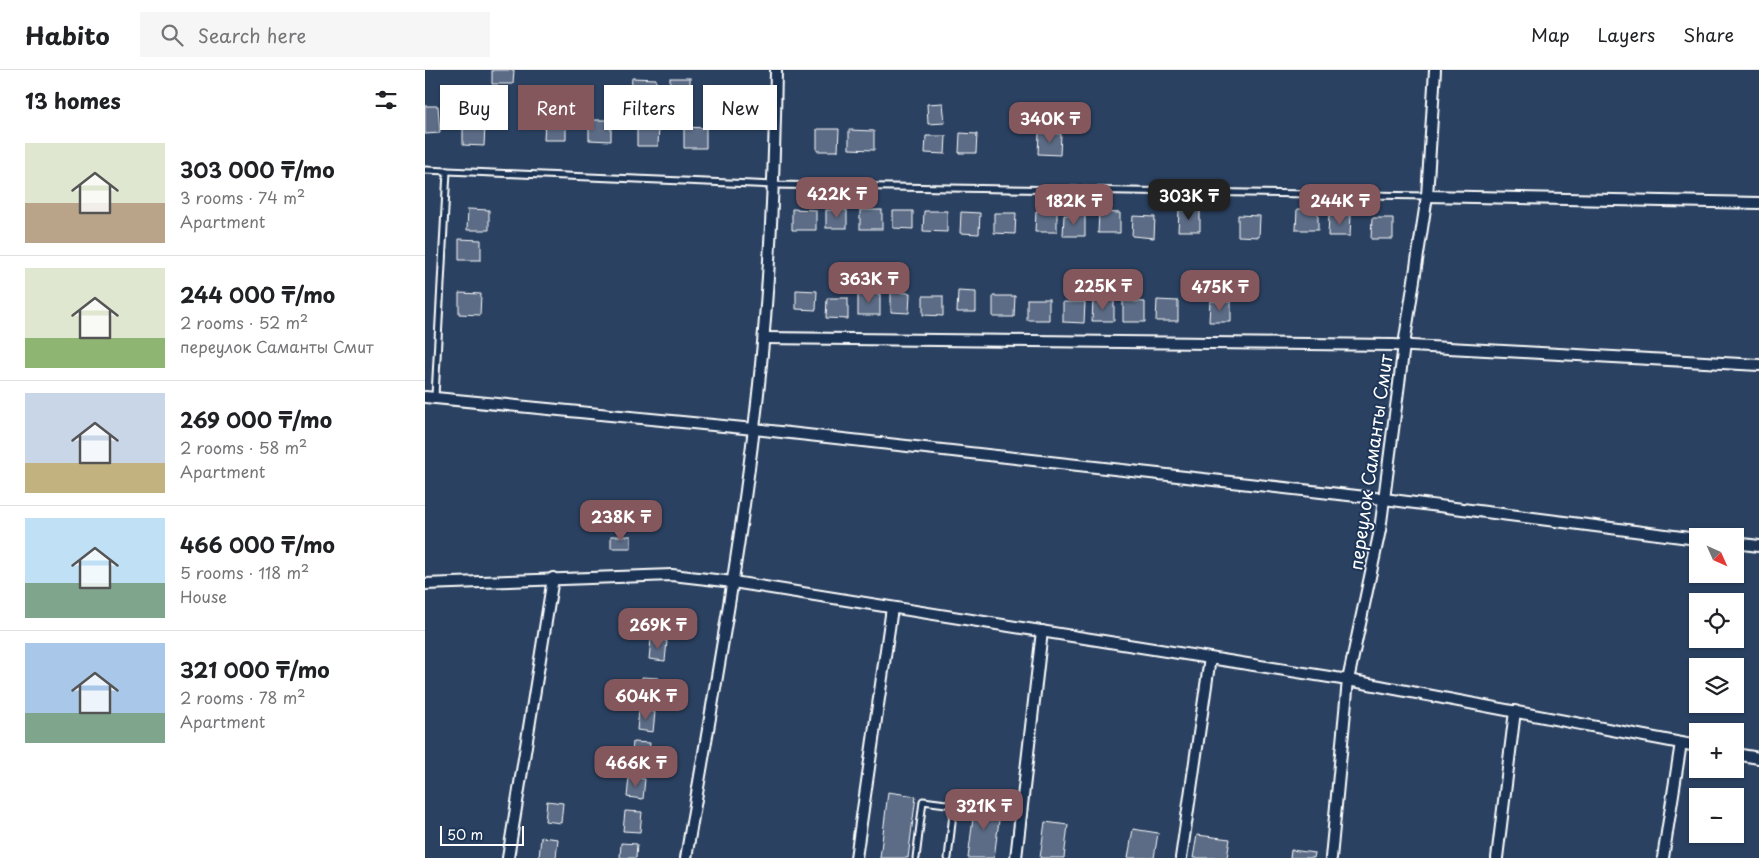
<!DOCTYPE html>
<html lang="en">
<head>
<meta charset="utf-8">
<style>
	:root { --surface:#fff; --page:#f6f6f6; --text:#202124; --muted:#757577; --line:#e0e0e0; --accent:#84575d }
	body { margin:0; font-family:"Playpen Sans",sans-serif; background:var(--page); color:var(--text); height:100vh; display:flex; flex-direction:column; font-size:19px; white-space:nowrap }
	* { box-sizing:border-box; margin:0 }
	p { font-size:16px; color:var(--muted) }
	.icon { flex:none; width:28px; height:28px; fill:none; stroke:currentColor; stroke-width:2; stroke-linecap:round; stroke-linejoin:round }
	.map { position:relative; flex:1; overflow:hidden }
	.sheet { display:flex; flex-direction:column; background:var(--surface); width:425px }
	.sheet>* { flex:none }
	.top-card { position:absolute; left:15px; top:15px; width:475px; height:45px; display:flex; gap:10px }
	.needle { width:32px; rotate:135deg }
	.fabs { position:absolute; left:1264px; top:458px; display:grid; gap:10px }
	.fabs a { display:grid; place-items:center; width:55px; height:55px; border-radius:0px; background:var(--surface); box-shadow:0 1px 4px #0004; font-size:25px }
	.scale { position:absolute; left:15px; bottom:12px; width:84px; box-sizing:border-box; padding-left:5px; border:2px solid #fff; border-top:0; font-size:14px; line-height:18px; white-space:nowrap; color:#fff; -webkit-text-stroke:4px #1d3557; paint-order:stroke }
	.price { position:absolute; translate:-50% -42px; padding:0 11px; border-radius:10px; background:var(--accent); color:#fff; font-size:16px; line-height:32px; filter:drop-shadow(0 1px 2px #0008) }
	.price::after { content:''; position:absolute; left:50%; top:30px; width:15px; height:11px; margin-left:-8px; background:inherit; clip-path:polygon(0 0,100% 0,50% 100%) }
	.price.on { background:#222; color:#fff }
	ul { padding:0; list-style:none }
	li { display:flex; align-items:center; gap:15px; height:125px; padding:0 25px }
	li+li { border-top:1px solid var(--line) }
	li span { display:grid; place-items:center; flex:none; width:140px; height:100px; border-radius:0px; color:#555 }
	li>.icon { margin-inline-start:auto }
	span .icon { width:60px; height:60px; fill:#fffc; stroke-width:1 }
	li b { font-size:21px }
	h2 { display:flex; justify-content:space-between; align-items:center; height:60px; padding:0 25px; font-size:21px }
	.chip { padding:0 18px; border-radius:0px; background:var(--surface); box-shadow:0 1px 4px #0004; font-size:18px; line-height:45px }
	.chip.on { background:var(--accent); color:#fff }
	header { display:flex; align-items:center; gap:30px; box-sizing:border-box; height:70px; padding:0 25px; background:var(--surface); border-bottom:1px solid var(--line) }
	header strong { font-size:24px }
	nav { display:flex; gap:28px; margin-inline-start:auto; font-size:18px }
	.search { width:350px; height:45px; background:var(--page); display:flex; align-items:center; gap:12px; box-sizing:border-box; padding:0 18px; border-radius:0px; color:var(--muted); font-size:19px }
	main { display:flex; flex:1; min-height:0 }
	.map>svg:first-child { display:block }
	.building { fill:#5b6c86; stroke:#fff }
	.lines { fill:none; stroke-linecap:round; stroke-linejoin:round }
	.lane-casing { stroke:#fff; stroke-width:9 }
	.street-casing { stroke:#fff; stroke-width:14 }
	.lane { stroke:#1d3557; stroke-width:5 }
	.street { stroke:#1d3557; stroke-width:10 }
	.labels { text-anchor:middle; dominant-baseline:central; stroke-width:4; stroke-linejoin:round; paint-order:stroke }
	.street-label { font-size:18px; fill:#fff; stroke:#1d3557 }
</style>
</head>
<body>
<header>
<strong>Habito</strong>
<div class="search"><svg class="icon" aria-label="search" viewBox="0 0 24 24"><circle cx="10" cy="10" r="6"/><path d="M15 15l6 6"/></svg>Search here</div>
<nav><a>Map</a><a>Layers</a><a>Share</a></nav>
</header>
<main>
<section class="sheet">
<h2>13 homes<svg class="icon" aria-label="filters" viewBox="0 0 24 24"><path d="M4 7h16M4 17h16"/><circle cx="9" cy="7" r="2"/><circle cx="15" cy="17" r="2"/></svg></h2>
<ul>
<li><span style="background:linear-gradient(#dfe7d0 60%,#b9a48a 0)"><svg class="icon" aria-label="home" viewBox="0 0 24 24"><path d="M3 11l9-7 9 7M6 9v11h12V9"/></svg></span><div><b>303 000 ₸/mo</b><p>3 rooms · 74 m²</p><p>Apartment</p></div></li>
<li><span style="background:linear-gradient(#dfe7d0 70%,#8fb573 0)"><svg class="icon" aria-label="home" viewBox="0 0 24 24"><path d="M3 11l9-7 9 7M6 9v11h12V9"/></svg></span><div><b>244 000 ₸/mo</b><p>2 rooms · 52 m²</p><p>переулок Саманты Смит</p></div></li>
<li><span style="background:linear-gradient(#c9d6e8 70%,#c2b280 0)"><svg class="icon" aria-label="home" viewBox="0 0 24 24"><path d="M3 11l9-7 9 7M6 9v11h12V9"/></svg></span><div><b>269 000 ₸/mo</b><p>2 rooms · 58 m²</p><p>Apartment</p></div></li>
<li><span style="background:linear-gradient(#bfe0f5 65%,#7fa58c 0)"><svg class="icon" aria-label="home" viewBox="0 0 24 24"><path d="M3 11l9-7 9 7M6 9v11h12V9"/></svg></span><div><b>466 000 ₸/mo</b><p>5 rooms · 118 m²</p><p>House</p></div></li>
<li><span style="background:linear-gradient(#a9c7e8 70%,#7fa58c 0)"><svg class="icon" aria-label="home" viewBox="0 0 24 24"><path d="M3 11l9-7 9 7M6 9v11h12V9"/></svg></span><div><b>321 000 ₸/mo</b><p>2 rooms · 78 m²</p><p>Apartment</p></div></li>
</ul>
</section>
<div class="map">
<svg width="1334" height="788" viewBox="0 0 1334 788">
	<rect width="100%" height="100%" fill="#2a4161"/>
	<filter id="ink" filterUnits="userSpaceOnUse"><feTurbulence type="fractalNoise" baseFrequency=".02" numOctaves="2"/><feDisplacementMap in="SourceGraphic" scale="10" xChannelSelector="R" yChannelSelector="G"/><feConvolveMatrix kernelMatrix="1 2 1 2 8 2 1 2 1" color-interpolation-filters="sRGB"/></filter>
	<g filter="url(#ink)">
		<!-- building -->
		<g class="building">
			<polygon points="67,0 89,0 88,14 67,14"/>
			<polygon points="207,8 231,9 230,36 205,34"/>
			<rect x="245" y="8" width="20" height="28"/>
			<polygon points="291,18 315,19 315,40 290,39"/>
			<polygon points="518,33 520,53 503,54 502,34"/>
			<polygon points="634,35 634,57 615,57 614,36"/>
			<polygon points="0,36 13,36 15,63 0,64"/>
			<polygon points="120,49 141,50 141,70 119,70"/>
			<polygon points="164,50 186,50 186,71 164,70"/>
			<polygon points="38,55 60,55 59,76 38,75"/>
			<polygon points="212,55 234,55 233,76 212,76"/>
			<polygon points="259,57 281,58 281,78 259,78"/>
			<polygon points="392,59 414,59 413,81 392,81"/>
			<polygon points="424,60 449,61 449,80 424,79"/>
			<polygon points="535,63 552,64 551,83 534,83"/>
			<polygon points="614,63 636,64 635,85 613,84"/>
			<polygon points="501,66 521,66 520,84 500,83"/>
			<polygon points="43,139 64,140 64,160 42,160"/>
			<polygon points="367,139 391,140 391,160 367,160"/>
			<polygon points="872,139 893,139 893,160 871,160"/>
			<rect x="401" y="140" width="21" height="18"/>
			<rect x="435" y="140" width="22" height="19"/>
			<polygon points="754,140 775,140 775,161 753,161"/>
			<polygon points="468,141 488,141 488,159 468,158"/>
			<polygon points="499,141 522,141 522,162 498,161"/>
			<polygon points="611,141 632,141 632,162 610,162"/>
			<polygon points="536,142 555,143 554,164 535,163"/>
			<polygon points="674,142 695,143 695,163 673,163"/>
			<polygon points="569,143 591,143 590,164 569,163"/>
			<polygon points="639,145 660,145 660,166 638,166"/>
			<polygon points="813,145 835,146 834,167 813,166"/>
			<polygon points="904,145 926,145 925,166 903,166"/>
			<polygon points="708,146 730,147 729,168 707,166"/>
			<polygon points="947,148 968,148 968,169 946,169"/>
			<polygon points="34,169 56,170 56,190 34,190"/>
			<polygon points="371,220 392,221 391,240 371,239"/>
			<polygon points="533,221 551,222 551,242 532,242"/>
			<polygon points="466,222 485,223 484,243 466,242"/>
			<polygon points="34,223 56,224 55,245 34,244"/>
			<rect x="433" y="224" width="22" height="21"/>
			<polygon points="498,226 518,226 518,246 498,245"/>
			<polygon points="568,226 590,226 589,247 568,247"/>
			<polygon points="402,228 423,228 423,249 401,248"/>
			<rect x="602" y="229" width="22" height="21"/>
			<polygon points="668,230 689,230 689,251 667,251"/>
			<polygon points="732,230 753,231 753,251 731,251"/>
			<polygon points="698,231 720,232 720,252 698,252"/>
			<polygon points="785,231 806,232 806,252 784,252"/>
			<polygon points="638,232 660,232 659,253 638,252"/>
			<rect x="186" y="466" width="20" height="12"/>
			<polygon points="226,569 242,571 240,591 224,589"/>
			<polygon points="217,607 234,608 232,628 215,627"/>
			<polygon points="214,640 230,642 228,662 212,660"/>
			<polygon points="208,672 225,673 223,694 206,692"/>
			<polygon points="204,707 220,709 218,729 202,727"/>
			<polygon points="463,722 491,726 483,788 455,788"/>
			<polygon points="122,731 138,733 136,753 120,751"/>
			<polygon points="550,732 576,735 569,788 543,788"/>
			<polygon points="200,741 217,742 215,762 198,761"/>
			<polygon points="620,752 643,755 639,788 615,788"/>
			<polygon points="708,759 733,763 729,788 703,788"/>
			<polygon points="772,765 805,769 802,788 768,788"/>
			<polygon points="116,767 133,769 131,788 114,788"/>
			<polygon points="196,773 212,774 211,788 195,788"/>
			<polygon points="866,780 890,783 889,788 865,788"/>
		</g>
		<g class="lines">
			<!-- lane casing -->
			<g class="lane-casing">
				<g id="lane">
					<polyline points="0,100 349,115 1002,126"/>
					<polyline points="10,326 22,101"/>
					<polyline points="491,788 498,731 529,735 523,788"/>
				</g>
			</g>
			<!-- street casing -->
			<g class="street-casing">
				<g id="street">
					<polyline points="1002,126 1334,133"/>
					<polyline points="339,268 968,275 1334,295"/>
					<polyline points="0,327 329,359 959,429 1272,469"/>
					<polyline points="1310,473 1334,476"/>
					<polyline points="0,514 247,505 308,512 923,610 1272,676"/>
					<polyline points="1310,684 1334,688"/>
					<polyline points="83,788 128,508"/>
					<path d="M 261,788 C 285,645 312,502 329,358 C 344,239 349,120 351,0"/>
					<polyline points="431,788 467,538"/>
					<polyline points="591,788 617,561"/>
					<polyline points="756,788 785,588"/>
					<polyline points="906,788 923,610 955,460 979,275 1002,126 1010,0"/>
					<polyline points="1072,788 1090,641"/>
					<polyline points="1238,788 1256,673"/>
				</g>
			</g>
			<!-- lane -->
			<use href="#lane" class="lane"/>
			<!-- street -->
			<use href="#street" class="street"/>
		</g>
	</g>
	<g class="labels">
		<!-- street labels -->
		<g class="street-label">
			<text transform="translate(945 392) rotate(-82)">переулок Саманты Смит</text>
		</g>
	</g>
</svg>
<div class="fabs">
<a><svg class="needle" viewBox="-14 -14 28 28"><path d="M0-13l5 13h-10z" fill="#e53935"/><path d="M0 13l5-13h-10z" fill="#757577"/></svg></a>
<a><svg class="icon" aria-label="locate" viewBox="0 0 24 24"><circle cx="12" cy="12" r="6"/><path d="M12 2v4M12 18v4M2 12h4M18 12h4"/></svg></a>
<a><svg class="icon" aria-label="layers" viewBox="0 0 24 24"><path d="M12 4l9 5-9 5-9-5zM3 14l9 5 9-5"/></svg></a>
<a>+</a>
<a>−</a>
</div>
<div class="scale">50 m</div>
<b class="price" style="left:625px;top:74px">340K ₸</b>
<b class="price" style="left:412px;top:149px">422K ₸</b>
<b class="price on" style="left:764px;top:151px">303K ₸</b>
<b class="price" style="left:649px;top:156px">182K ₸</b>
<b class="price" style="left:915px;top:156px">244K ₸</b>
<b class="price" style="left:444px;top:234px">363K ₸</b>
<b class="price" style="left:678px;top:241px">225K ₸</b>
<b class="price" style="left:795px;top:242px">475K ₸</b>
<b class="price" style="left:196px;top:472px">238K ₸</b>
<b class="price" style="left:233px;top:580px">269K ₸</b>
<b class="price" style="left:221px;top:651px">604K ₸</b>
<b class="price" style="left:211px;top:718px">466K ₸</b>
<b class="price" style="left:559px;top:761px">321K ₸</b>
<div class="top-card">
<a class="chip">Buy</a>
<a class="chip on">Rent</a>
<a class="chip">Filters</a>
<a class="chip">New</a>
</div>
</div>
</main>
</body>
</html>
